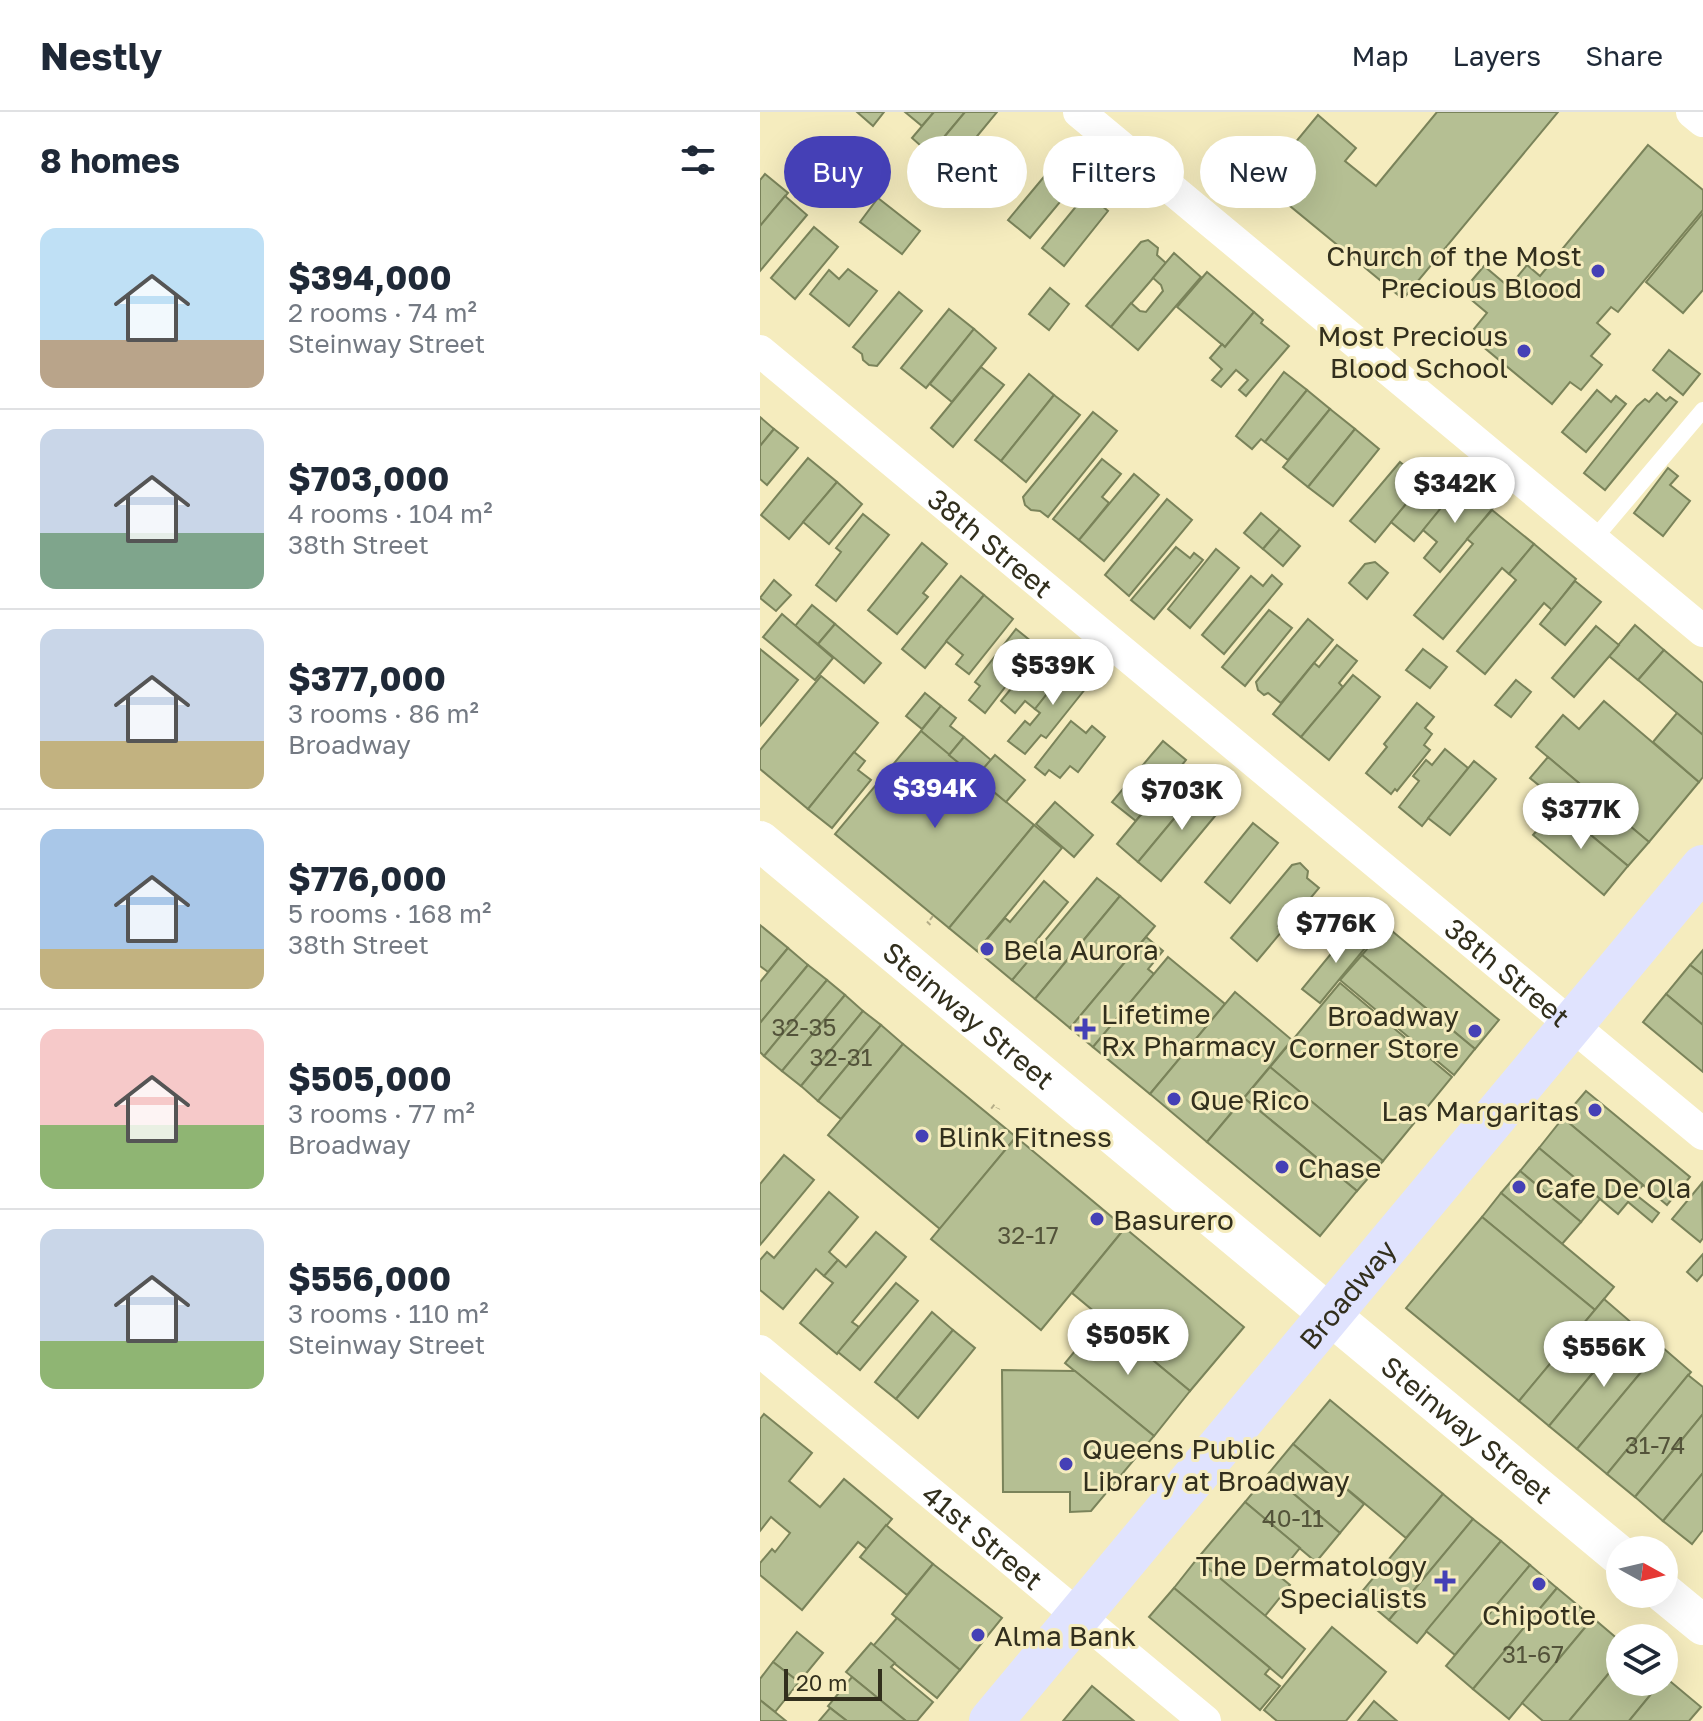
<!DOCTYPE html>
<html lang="en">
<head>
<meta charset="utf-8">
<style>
	:root { --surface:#fff; --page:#f6f6f7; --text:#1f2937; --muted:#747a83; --line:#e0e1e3; --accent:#4540b6 }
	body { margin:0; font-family:"Golos Text",sans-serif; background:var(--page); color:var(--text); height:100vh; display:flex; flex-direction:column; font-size:30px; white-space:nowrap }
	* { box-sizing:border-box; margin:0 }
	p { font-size:26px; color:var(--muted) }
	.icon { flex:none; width:44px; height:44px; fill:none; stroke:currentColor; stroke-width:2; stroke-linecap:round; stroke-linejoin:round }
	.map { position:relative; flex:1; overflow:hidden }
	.panel { display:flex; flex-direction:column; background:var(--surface); width:760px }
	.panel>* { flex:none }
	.hud { position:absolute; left:24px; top:24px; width:760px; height:72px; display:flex; gap:16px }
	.needle { width:52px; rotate:98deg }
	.buttons { position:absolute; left:846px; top:1424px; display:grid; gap:16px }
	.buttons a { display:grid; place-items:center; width:72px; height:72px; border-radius:50%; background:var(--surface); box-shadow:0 8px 32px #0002; font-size:40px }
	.scale { position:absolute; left:24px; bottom:20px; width:98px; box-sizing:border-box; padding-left:8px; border:4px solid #322f1d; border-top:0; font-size:22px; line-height:28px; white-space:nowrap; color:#322f1d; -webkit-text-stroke:6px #f5ecbe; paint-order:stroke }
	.price { position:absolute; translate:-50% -68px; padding:0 18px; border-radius:28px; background:#fff; color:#222; font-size:26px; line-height:52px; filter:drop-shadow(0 2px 4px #0008) }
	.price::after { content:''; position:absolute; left:50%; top:48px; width:24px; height:18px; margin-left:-12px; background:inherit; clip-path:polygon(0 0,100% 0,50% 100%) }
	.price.selected { background:var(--accent); color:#fff }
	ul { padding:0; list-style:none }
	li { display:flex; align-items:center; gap:24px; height:200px; padding:0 40px }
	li+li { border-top:2px solid var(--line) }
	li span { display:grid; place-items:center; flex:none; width:224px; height:160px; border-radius:16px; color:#555 }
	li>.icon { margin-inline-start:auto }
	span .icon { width:96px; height:96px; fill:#fffc; stroke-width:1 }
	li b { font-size:34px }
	h2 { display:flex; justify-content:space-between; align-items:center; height:96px; padding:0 40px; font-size:34px }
	.chip { padding:0 28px; border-radius:36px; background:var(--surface); box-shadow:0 8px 32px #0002; font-size:28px; line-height:72px }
	.chip.selected { background:var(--accent); color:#fff }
	header { display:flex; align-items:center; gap:48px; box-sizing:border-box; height:112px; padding:0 40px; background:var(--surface); border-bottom:2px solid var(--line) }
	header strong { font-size:38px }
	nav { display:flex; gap:44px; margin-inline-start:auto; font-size:28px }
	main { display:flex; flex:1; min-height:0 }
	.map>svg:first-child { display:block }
	.building { fill:#b5bf93; stroke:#7a835a; stroke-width:2 }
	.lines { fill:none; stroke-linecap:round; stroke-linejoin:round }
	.path { stroke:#b4ad88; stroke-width:5; stroke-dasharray:2 6; stroke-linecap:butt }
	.service { stroke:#fff; stroke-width:16 }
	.minor { stroke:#fff; stroke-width:32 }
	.tertiary { stroke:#fff; stroke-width:40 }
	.secondary { stroke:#e0e3fe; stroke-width:44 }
	.poi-dot { fill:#4540b6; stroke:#f5ecbe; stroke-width:3 }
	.labels { text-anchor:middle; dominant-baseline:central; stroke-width:6; stroke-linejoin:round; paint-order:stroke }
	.number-label { font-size:24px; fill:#53533a }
	.poi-label { font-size:28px; fill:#322f1d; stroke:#f5ecbe; text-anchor:start }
	.street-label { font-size:28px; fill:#322f1d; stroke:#f5ecbe }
</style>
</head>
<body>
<header>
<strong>Nestly</strong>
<nav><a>Map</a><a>Layers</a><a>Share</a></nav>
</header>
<main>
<section class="panel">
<h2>8 homes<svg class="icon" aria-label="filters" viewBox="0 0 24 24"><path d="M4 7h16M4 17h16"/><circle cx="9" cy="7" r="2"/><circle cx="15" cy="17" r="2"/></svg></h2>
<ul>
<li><span style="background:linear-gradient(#bfe0f5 70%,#b9a48a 0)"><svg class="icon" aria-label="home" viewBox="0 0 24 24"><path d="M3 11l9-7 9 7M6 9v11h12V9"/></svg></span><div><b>$394,000</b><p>2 rooms · 74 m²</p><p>Steinway Street</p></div></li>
<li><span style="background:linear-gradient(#c9d6e8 65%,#7fa58c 0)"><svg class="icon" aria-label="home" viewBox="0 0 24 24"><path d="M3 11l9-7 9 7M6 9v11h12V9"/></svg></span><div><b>$703,000</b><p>4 rooms · 104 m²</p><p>38th Street</p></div></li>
<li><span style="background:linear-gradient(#c9d6e8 70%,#c2b280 0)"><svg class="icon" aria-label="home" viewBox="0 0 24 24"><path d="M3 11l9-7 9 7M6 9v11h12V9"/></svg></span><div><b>$377,000</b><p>3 rooms · 86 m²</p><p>Broadway</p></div></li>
<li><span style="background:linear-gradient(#a9c7e8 75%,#c2b280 0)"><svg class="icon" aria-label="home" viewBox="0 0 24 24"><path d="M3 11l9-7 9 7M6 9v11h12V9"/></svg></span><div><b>$776,000</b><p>5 rooms · 168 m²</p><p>38th Street</p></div></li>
<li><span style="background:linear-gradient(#f6c9c9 60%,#8fb573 0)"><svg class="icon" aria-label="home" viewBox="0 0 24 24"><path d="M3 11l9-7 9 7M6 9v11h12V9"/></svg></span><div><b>$505,000</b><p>3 rooms · 77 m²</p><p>Broadway</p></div></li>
<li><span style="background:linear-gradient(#c9d6e8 70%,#8fb573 0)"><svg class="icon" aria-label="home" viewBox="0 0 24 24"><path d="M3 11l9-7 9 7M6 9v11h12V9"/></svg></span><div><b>$556,000</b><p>3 rooms · 110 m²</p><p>Steinway Street</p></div></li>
</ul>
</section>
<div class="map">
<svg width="943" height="1609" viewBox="0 0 943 1609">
	<rect width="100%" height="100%" fill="#f5ecbe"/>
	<!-- building -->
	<g class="building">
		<polygon points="97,0 124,0 113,14"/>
		<polygon points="145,0 174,0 162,14"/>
		<polygon points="174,0 205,0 170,42 152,26"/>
		<polygon points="205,0 237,0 204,40 185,24"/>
		<polygon points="677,0 798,0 643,187 502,71 558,3 596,36 585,49 616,74"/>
		<polygon points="888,33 943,78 943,98 858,200 851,195 837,211 850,222 831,244 842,253 821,278 810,270 792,292 709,223 727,201 702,180 724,154 749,175 767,153 780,164"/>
		<polygon points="293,54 315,72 270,126 248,108"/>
		<polygon points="5,62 28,81 0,114 0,68"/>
		<polygon points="327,81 348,99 304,154 282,136"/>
		<polygon points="25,84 47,103 0,159 0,114"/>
		<polygon points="118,86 160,119 142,142 100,110"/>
		<polygon points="943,101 943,178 923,201 886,170"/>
		<polygon points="54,115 78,135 35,187 11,166"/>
		<polygon points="388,128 398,136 397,143 406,151 351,215 326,194 381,130"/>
		<polygon points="414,141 441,165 378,238 351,215 371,191 380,199 386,200 403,179 401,173 393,166"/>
		<polygon points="88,157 117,179 89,214 50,182 69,158 79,167"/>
		<polygon points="447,160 494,200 465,235 417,195"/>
		<polygon points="290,176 309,192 289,218 269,202"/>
		<polygon points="139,180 162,199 117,254 109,253 103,248 102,242 93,235"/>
		<polygon points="189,197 214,217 166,276 141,256"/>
		<polygon points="494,200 503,208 501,211 529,234 486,284 479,278 488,268 476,258 461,275 452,268 462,257 450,246 462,232 465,235"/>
		<polygon points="214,217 236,236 192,290 170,272"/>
		<polygon points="909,238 940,262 923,283 893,258"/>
		<polygon points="221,255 244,273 193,335 171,316"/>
		<polygon points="524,260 547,278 505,330 501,327 492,337 476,324"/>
		<polygon points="269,262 294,283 241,349 215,328"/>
		<polygon points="547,278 570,297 528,348 505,330"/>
		<polygon points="837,278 851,290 856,284 866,292 826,340 802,320"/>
		<polygon points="897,281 906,289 910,285 917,290 845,378 824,361 877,294 885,287 889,290"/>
		<polygon points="294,283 320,303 266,370 241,349"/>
		<polygon points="570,297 595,317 548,375 523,355"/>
		<polygon points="333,300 357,319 288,405 280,399 271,398 265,393 263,385"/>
		<polygon points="0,305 14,317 0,334"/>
		<polygon points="14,317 38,336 7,373 0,367 0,334"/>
		<polygon points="595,317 619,337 573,394 548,375"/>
		<polygon points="48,346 77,370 29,427 1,403"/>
		<polygon points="342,347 361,362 342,385 349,391 319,428 293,407"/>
		<polygon points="640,350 664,370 615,430 590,409"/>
		<polygon points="678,354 701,373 654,429 631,410"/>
		<polygon points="908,356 918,364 910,373 930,389 903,424 874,401"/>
		<polygon points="374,362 399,383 344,449 319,428"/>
		<polygon points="77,370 102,392 69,432 43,410"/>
		<polygon points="702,370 733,396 680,460 664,446 677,430 663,418"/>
		<polygon points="407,387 432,408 369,484 345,463"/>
		<polygon points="732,398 774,432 749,462 742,456 683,527 654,503 713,432 707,427"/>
		<polygon points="501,401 520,417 503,437 484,421"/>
		<polygon points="103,402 129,423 76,489 56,473 81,440 76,436"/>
		<polygon points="520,417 540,434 523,454 503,437"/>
		<polygon points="162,431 187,452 163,481 168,485 137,522 108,498"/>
		<polygon points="774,432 816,467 792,498 784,491 725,562 697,539 756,468 749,462"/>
		<polygon points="416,435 430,446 434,441 443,448 394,507 371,488"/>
		<polygon points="456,437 479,456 430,516 408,497"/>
		<polygon points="615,450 628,461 607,487 589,471 605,452"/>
		<polygon points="512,463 522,472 464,542 442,523 491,464 503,474"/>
		<polygon points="201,464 224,483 165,556 142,537"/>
		<polygon points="14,468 31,483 16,499 0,486"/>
		<polygon points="815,469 841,490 805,533 780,512"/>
		<polygon points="224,483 253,507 209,562 196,552 203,543 186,529"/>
		<polygon points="52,493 75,512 58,532 35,514"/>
		<polygon points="509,498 532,516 485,574 462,555"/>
		<polygon points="22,502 73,546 55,568 3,525"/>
		<polygon points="548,507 573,528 521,591 508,581 504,583 498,578 496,570"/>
		<polygon points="75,512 121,551 104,571 58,532"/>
		<polygon points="875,513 904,538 878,568 849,544"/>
		<polygon points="836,514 859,533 814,585 792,566"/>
		<polygon points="256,517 277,534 225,601 209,588 220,574 215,570"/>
		<polygon points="289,530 313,549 275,597 265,589 255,601 241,589"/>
		<polygon points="577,533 597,549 579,571 583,575 541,625 513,602 554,551 559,555"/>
		<polygon points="0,537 38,568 0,614"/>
		<polygon points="663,537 687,555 670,576 646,558"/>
		<polygon points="904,538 943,571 943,623 878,568"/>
		<polygon points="313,549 334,566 286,626 281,623 265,642 248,629 265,609 270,613 280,601 275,597"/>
		<polygon points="593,563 620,585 569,648 541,625"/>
		<polygon points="61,564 118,611 48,697 0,657 0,638"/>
		<polygon points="756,568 771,580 751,605 735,593"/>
		<polygon points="165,581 181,594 162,617 146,604"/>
		<polygon points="844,589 939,670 889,730 776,635 803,603 819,617"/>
		<polygon points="657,591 674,605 665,616 672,622 664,633 670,638 637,679 635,677 631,682 606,661 627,635 624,632"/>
		<polygon points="181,594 196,606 190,614 204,625 189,643 161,619"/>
		<polygon points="917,601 943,623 943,665 939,670 893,630"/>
		<polygon points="311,609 326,621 332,614 345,625 318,660 310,654 300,666 289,658 285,663 275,655"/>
		<polygon points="161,619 274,713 189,816 75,722"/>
		<polygon points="204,625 231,648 216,665 189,643"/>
		<polygon points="403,629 426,648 376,709 352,690"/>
		<polygon points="685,637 708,656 662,714 639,695 659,669 653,664 666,648 672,653"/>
		<polygon points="94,640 105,649 98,658 111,668 72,716 48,697"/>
		<polygon points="235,643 265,668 246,690 216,665"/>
		<polygon points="788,645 889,730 868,754 814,709 822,700 813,693 808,697 770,666"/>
		<polygon points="714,649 736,667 690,723 668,706"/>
		<polygon points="420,655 428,661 435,660 442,666 442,673 378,750 357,732"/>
		<polygon points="442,673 449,674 456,680 458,686 465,692 401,769 378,750"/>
		<polygon points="295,690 333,723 314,745 276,712"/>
		<polygon points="797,695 868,754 844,783 773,723"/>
		<polygon points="493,711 518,731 470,791 445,770"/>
		<polygon points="274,713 302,736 217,839 189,816"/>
		<polygon points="540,751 548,759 547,766 559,776 533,807 527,802 518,814 523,818 497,849 471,826 532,753"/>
		<polygon points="337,766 360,784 275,887 252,868"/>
		<polygon points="284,769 308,790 275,830 280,835 252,868 217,839 245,806 250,810"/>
		<polygon points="360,784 395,814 310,916 275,887"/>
		<polygon points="0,813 28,836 8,860 0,854"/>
		<polygon points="626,814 739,908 715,937 602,843"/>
		<polygon points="593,815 610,830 560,891 542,877"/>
		<polygon points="386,825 403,839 388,857 394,862 333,935 310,916"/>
		<polygon points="28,836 48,853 0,911 0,870"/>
		<polygon points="943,838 943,863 930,853"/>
		<polygon points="602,843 715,937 694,963 580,868"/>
		<polygon points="408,845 465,892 390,982 333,935"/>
		<polygon points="48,853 67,868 4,944 0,940 0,911"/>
		<polygon points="930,853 943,863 943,913 906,882"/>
		<polygon points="67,868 85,883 22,959 4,944"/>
		<polygon points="580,871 692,965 623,1049 510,955"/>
		<polygon points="475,880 532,928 447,1030 390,982"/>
		<polygon points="906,882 943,913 943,960 883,910"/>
		<polygon points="85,883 103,899 41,974 22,959"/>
		<polygon points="103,899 121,913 58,989 41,974"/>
		<polygon points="121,913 143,932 81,1007 58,989"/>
		<polygon points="143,932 256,1025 180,1117 68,1023"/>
		<polygon points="510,955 623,1049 597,1079 484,986"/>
		<polygon points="826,979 930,1065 907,1093 803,1006"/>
		<polygon points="484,986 597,1079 560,1124 447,1030"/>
		<polygon points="803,1006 883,1073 875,1082 899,1101 892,1110 868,1090 858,1102 779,1036"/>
		<polygon points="256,1025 365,1116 281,1218 171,1127"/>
		<polygon points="779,1036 840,1087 821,1110 760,1059"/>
		<polygon points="24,1043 54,1068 0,1133 0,1072"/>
		<polygon points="760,1059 821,1110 802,1132 741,1081"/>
		<polygon points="942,1071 943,1126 940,1130 912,1107"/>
		<polygon points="69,1080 98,1105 69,1140 78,1148 64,1164 56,1157 23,1197 0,1178 0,1148 7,1140 14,1146"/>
		<polygon points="741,1081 854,1175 835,1198 722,1105"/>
		<polygon points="722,1105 835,1198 759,1289 646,1196"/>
		<polygon points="365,1116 484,1215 430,1279 312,1181"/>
		<polygon points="116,1120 146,1145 92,1210 99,1215 77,1242 40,1211 73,1171 64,1164 78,1148 86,1155"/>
		<polygon points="943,1142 943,1162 937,1169 927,1160"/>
		<polygon points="136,1171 158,1189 100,1258 78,1240"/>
		<polygon points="844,1187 873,1212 789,1314 759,1289"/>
		<polygon points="172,1200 193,1218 136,1287 115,1270"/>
		<polygon points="342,1206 430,1279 394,1324 305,1251"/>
		<polygon points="870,1216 898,1240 817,1337 789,1314"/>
		<polygon points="193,1218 215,1236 158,1306 136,1287"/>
		<polygon points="902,1235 931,1260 847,1362 817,1337"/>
		<polygon points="242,1258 315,1259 394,1324 331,1399 310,1400 310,1380 243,1380"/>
		<polygon points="928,1263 943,1275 943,1302 875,1385 847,1362"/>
		<polygon points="570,1288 683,1382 646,1426 533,1332"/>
		<polygon points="4,1302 52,1341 29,1369 60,1395 84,1367 132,1407 107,1437 98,1430 42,1498 0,1463 0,1451 12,1437 15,1440 30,1421 11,1405 0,1419 0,1307"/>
		<polygon points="943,1302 943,1361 903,1409 875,1385"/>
		<polygon points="533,1332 604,1392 580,1421 509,1361"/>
		<polygon points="509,1361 580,1421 556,1450 485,1390"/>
		<polygon points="943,1361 943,1418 932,1432 903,1409"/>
		<polygon points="683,1382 713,1407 629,1508 599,1483"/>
		<polygon points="485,1390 540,1436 518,1463 530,1473 505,1504 437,1447"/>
		<polygon points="713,1407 741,1429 657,1531 629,1508"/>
		<polygon points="126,1413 173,1452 147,1483 100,1445"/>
		<polygon points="741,1429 770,1453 695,1543 666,1519"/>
		<polygon points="437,1447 545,1537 522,1566 414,1476"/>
		<polygon points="173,1452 242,1506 200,1558 132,1502"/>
		<polygon points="770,1453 797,1476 713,1577 686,1554"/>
		<polygon points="414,1476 510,1556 505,1562 520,1574 500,1598 389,1505"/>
		<polygon points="797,1476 833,1506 749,1607 713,1577"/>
		<polygon points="137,1506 200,1558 177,1586 113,1534"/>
		<polygon points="833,1506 860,1529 860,1548 809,1609 783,1609 762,1591"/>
		<polygon points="572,1515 626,1560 586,1609 517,1609 504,1598"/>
		<polygon points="37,1520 63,1541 39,1570 13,1550"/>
		<polygon points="111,1531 135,1551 131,1555 173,1590 157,1609 146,1609 86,1560"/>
		<polygon points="860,1548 860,1570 901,1570 869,1609 809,1609"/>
		<polygon points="13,1550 39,1570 15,1600 0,1588 0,1567"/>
		<polygon points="92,1565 146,1609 87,1609 68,1594"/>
		<polygon points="905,1565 941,1595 929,1609 869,1609 901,1570 904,1570"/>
		<polygon points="332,1574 374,1609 303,1609"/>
		<polygon points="0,1588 15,1600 26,1609 0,1609"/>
		<polygon points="614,1589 637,1609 598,1609"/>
		<polygon points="70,1596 87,1609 59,1609"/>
	</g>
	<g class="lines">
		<!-- path -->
		<g class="path">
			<polyline points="168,812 173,807 169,804"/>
			<polyline points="232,994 237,998 238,996"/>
		</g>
		<!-- service -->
		<polyline class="service" points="833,428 943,298"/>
		<!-- minor -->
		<g class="minor">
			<polyline points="319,0 943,519"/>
			<polyline points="932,0 943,9"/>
			<path id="s1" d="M 0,239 L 943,1022"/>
			<path id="s2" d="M 0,1239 L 445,1609"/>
		</g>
		<!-- tertiary -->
		<g class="tertiary">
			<path id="s3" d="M 0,729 L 860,1444"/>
			<polyline points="904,1481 943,1513"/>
		</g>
		<!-- secondary -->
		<path class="secondary" id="s4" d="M 231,1609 L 943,755"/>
	</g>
	<!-- markers -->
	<g class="poi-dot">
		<circle cx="838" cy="159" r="8"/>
		<circle cx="764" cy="239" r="8"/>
		<circle cx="227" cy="837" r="8"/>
		<path d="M321 905h8v8h8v8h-8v8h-8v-8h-8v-8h8z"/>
		<circle cx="715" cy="919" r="8"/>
		<circle cx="414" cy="987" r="8"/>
		<circle cx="835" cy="998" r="8"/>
		<circle cx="162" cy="1024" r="8"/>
		<circle cx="522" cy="1055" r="8"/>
		<circle cx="759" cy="1075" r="8"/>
		<circle cx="337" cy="1107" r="8"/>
		<circle cx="306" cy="1352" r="8"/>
		<path d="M681 1457h8v8h8v8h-8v8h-8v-8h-8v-8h8z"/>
		<circle cx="779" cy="1472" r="8"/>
		<circle cx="218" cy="1523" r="8"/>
	</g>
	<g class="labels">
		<!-- number labels -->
		<g class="number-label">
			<text x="44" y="914">32-35</text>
			<text x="81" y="944">32-31</text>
			<text x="268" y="1122">32-17</text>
			<text x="895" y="1332">31-74</text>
			<text x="533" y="1405">40-11</text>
			<text x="773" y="1541">31-67</text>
		</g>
		<!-- poi labels -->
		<g class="poi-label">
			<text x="822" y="143" text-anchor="end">Church of the Most<tspan x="822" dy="32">Precious Blood</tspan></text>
			<text x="748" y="223" text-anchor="end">Most Precious<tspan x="748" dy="32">Blood School</tspan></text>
			<text x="243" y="837">Bela Aurora</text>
			<text x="341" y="901">Lifetime<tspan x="341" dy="32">Rx Pharmacy</tspan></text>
			<text x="699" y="903" text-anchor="end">Broadway<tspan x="699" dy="32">Corner Store</tspan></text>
			<text x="430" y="987">Que Rico</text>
			<text x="819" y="998" text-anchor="end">Las Margaritas</text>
			<text x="178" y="1024">Blink Fitness</text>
			<text x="538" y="1055">Chase</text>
			<text x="775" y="1075">Cafe De Ola</text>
			<text x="353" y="1107">Basurero</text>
			<text x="322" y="1336">Queens Public<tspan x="322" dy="32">Library at Broadway</tspan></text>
			<text x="667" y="1453" text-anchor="end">The Dermatology<tspan x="667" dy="32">Specialists</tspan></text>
			<text x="779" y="1502" text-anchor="middle">Chipotle</text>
			<text x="234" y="1523">Alma Bank</text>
		</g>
		<!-- street labels -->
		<g class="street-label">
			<text stroke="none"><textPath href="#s1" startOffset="300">38th Street</textPath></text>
			<text stroke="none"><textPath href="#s1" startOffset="972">38th Street</textPath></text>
			<text stroke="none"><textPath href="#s3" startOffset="272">Steinway Street</textPath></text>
			<text stroke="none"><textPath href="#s4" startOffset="556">Broadway</textPath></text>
			<text stroke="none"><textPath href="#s3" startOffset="920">Steinway Street</textPath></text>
			<text stroke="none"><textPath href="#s2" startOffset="290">41st Street</textPath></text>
		</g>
	</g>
</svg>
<div class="buttons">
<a><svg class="needle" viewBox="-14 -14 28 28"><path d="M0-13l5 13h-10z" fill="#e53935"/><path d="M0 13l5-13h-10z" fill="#747a83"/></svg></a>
<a><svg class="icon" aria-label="layers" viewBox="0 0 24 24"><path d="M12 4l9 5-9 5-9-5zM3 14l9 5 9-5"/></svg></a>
</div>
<div class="scale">20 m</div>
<b class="price" style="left:695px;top:413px">$342K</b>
<b class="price" style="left:293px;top:595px">$539K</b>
<b class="price selected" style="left:175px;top:718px">$394K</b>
<b class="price" style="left:422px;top:720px">$703K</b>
<b class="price" style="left:821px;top:739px">$377K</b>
<b class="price" style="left:576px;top:853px">$776K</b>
<b class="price" style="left:368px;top:1265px">$505K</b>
<b class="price" style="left:844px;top:1277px">$556K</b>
<div class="hud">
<a class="chip selected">Buy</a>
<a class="chip">Rent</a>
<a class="chip">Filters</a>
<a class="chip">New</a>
</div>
</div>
</main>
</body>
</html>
